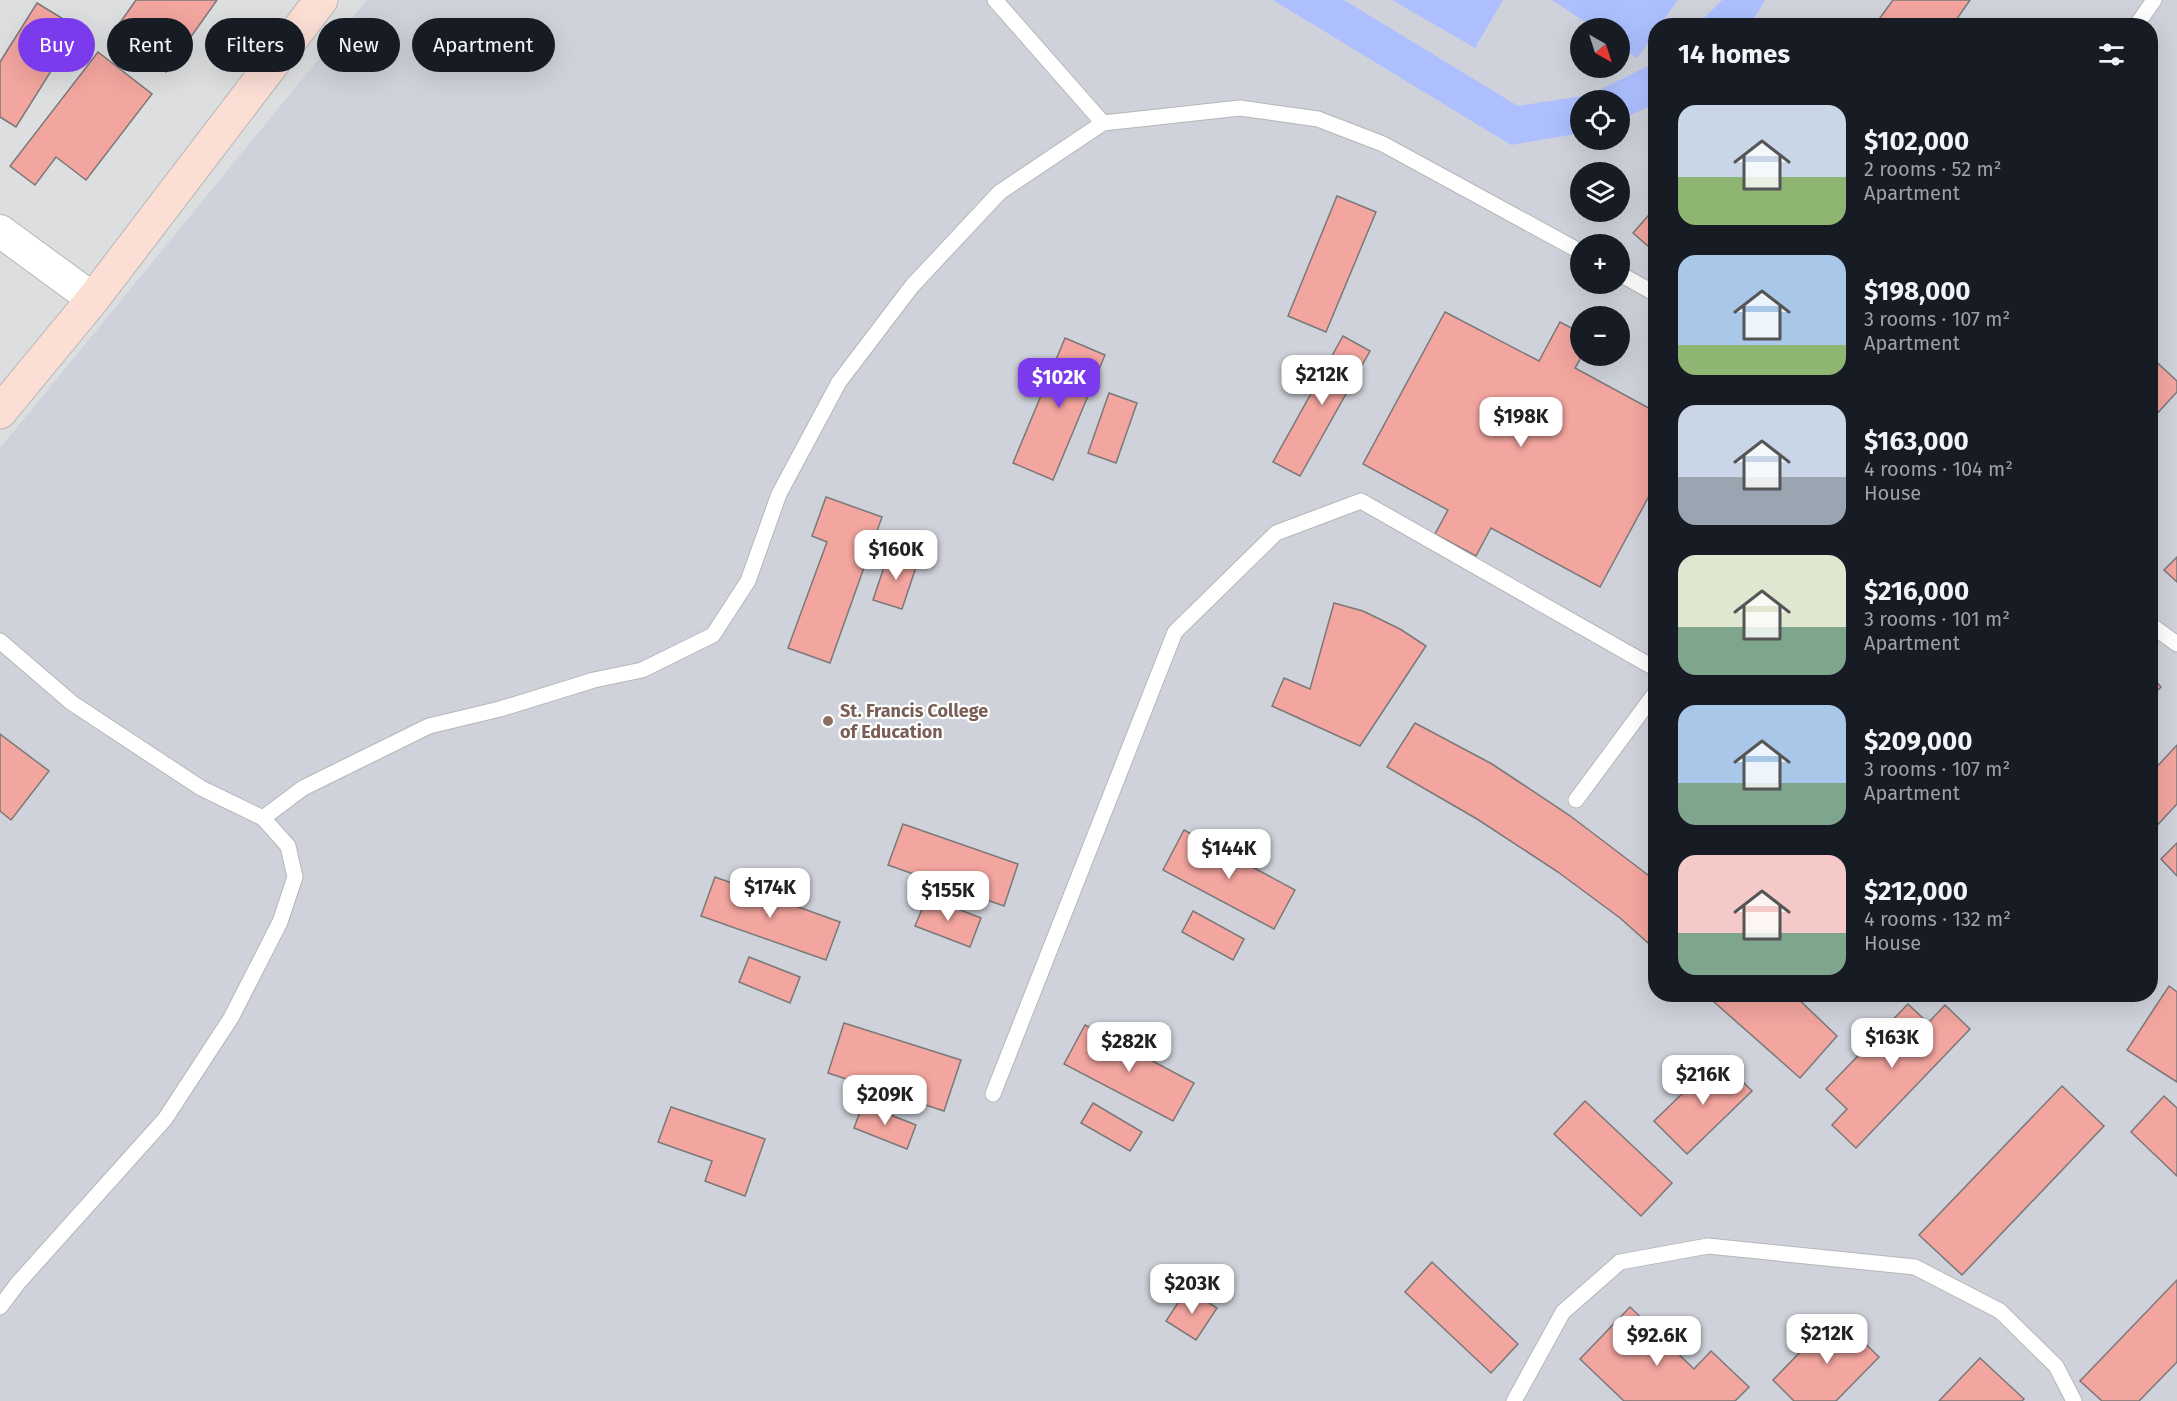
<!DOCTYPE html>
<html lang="en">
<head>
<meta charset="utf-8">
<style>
	:root { --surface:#171b24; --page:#242831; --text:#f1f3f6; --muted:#9ea1a6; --accent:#7c3aed }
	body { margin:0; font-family:"Fira Sans",sans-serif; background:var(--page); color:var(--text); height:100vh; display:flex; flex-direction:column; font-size:22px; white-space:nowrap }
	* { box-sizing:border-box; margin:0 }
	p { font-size:20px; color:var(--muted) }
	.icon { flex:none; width:33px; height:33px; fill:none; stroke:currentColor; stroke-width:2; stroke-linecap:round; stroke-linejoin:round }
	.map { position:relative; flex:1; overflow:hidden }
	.sheet { position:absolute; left:1648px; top:18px; width:510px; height:984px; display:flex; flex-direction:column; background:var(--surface); border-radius:24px; box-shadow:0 6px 24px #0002 }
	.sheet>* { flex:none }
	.hud { position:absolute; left:18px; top:18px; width:570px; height:54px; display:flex; gap:12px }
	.needle { width:39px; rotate:141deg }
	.tools { position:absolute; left:1570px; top:18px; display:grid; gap:12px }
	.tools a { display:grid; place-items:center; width:60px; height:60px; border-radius:50%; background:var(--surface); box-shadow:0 6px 24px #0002; font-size:30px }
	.price { position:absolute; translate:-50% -51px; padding:0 14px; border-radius:12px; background:#fff; color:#222; font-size:20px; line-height:39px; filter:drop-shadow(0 2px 3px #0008) }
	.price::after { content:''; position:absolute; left:50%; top:36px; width:18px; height:14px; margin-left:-9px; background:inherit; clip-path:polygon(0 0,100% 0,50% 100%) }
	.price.current { background:var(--accent); color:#fff }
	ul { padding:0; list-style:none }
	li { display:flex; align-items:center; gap:18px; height:150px; padding:0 30px }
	li span { display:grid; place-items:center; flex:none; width:168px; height:120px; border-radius:18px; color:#555 }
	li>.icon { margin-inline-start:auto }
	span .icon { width:72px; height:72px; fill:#fffc; stroke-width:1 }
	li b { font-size:26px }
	h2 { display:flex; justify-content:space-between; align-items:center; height:72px; padding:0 30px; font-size:26px }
	.tag { padding:0 21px; border-radius:27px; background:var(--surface); box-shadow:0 6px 24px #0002; font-size:21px; line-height:54px }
	.tag.current { background:var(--accent); color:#fff }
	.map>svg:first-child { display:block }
	.built { fill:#d0d2db; fill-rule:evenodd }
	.green { fill:#adbfff }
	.building { fill:#f3a59f; stroke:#7a7878; stroke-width:1.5 }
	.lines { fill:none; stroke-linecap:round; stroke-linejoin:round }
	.service-casing { stroke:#b6b6b8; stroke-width:17 }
	.minor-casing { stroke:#b6b6b8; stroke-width:34 }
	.secondary-casing { stroke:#b6b6b8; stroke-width:35 }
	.service { stroke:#fff; stroke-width:15 }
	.minor { stroke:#fff; stroke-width:32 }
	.secondary { stroke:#fbded4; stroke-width:33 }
	.education-dot { fill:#8d6e63; stroke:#fff; stroke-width:2 }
	.labels { text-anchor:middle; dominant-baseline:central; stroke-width:4.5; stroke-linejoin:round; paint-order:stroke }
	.education-label { font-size:18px; font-weight:bold; fill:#785e54; stroke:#fff; text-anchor:start }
</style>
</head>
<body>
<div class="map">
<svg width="2177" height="1401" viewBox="0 0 2177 1401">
	<rect width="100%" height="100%" fill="#dddee0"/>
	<!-- built -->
	<path class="built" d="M 367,0 L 2177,0 L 2177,1401 L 0,1401 L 0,448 ZM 1656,26 L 2151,26 L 2151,994 L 1656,994 ZM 1581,28 L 1620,28 L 1620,68 L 1581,68 ZM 1581,100 L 1620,100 L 1620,140 L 1581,140 ZM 1581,172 L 1620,172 L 1620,212 L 1581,212 ZM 1581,244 L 1620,244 L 1620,284 L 1581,284 ZM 1581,316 L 1620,316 L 1620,356 L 1581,356 Z"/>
	<!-- green -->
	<g class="green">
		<polygon points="1273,0 1344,0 1518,106 1589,95 1656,62 1656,103 1620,120 1620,100 1581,100 1581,133 1511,145"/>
		<polygon points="1392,0 1503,0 1475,48"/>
		<polygon points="1552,0 1678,0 1660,25 1656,26 1656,32 1637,58 1620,47 1620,28 1594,28"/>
		<polygon points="1722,0 1765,0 1750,25 1697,25"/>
	</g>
	<!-- building -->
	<g class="building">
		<polygon points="136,0 217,0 166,72 112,34"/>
		<polygon points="1893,0 1970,0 1952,26 1874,26"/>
		<polygon points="37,3 78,28 16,127 0,117 0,62"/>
		<polygon points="98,52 152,94 86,180 56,157 35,185 10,166"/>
		<polygon points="1337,196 1376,212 1326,332 1288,316"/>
		<polygon points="1656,207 1656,253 1633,233"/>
		<polygon points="1445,312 1539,361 1560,322 1581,333 1582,356 1575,368 1656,412 1656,483 1600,587 1491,528 1476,556 1435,534 1448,510 1363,464"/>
		<polygon points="1343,336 1370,351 1300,476 1273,462"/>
		<polygon points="1065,338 1105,355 1053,480 1013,463"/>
		<polygon points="2151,357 2177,381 2177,392 2151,420"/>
		<polygon points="1109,393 1137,403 1116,463 1088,453"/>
		<polygon points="826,497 882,517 830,663 788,648 827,542 812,536"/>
		<polygon points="889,552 918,561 902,609 873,600"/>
		<polygon points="2177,557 2177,582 2164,570"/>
		<polygon points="1334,603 1363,611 1400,629 1426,646 1360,746 1272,706 1284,678 1310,689"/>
		<polygon points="2151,676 2161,687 2151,697"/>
		<polygon points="1415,723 1492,764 1569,815 1656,881 1656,950 1620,918 1558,872 1477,819 1387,767"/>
		<polygon points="0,734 49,771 11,820 0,811"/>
		<polygon points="2177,745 2177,804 2151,832 2151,773"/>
		<polygon points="903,824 1018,864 1004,906 888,865"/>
		<polygon points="1184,830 1295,890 1274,929 1163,870"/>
		<polygon points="2177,843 2177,876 2161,859"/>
		<polygon points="715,877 840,922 826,960 701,916"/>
		<polygon points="927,897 981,918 970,947 915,926"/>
		<polygon points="1193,911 1244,939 1233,960 1182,932"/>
		<polygon points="749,957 800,977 790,1003 739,982"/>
		<polygon points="2169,986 2177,992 2177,1082 2127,1050"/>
		<polygon points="1705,994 1793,994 1837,1036 1800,1078"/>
		<polygon points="1908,1004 1928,1023 1945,1005 1970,1029 1856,1148 1832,1125 1847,1109 1826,1089"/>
		<polygon points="844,1023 961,1060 944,1111 828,1073"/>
		<polygon points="1085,1025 1194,1083 1173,1121 1064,1064"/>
		<polygon points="1719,1058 1752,1091 1687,1154 1654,1121"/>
		<polygon points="2062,1086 2104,1126 1962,1275 1919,1235"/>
		<polygon points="2164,1096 2177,1108 2177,1176 2131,1132"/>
		<polygon points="1585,1101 1672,1183 1641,1216 1554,1134"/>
		<polygon points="1093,1103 1142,1132 1130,1151 1081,1123"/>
		<polygon points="863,1104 916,1125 907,1149 854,1128"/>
		<polygon points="671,1107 765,1139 745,1196 705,1181 712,1161 658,1142"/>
		<polygon points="1432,1262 1518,1344 1491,1373 1405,1292"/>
		<polygon points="2177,1280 2177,1362 2139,1401 2102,1401 2080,1381"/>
		<polygon points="1187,1289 1217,1308 1196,1340 1166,1321"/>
		<polygon points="1630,1307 1694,1369 1711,1351 1749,1387 1735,1401 1624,1401 1580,1359"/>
		<polygon points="1836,1315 1879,1357 1836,1401 1794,1401 1773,1380"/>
		<polygon points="1980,1358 2024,1399 2022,1401 1939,1401"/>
	</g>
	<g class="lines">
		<!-- service casing -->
		<g class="service-casing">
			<g id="service">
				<polyline points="995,0 1103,123"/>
				<polyline points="2136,26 2154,0"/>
				<polyline points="1620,274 1656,294"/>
				<polyline points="2151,625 2177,644"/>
				<polyline points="0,641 72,703 201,788 263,818 303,788 429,726 500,709 594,680 642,670 713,635 748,581 779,494 839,382 912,286 1000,192 1103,123 1240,108 1318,119 1383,144 1581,252"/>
				<polyline points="1576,800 1656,692"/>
				<polyline points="993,1094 1175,632 1276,533 1361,501 1656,669"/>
				<polyline points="0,1307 18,1283 165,1119 231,1018 280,922 295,877 288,846 263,818"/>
				<polyline points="1514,1401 1563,1312 1620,1262 1708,1246 1915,1267 2000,1311 2056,1366 2074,1401"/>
			</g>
		</g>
		<!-- minor casing -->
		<g class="minor-casing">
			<polyline id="minor" points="0,231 93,299"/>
		</g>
		<!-- secondary casing -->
		<g class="secondary-casing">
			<polyline id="secondary" points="0,412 93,299 321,0"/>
		</g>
		<!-- service -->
		<use href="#service" class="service"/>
		<!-- minor -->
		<use href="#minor" class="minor"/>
		<!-- secondary -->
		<use href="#secondary" class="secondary"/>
	</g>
	<!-- markers -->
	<circle class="education-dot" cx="828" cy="721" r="6"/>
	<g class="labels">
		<!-- education labels -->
		<g class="education-label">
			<text x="840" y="711">St. Francis College<tspan x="840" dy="21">of Education</tspan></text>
		</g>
	</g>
</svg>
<div class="tools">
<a><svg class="needle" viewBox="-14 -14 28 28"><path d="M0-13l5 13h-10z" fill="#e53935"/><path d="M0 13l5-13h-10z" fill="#9ea1a6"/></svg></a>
<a><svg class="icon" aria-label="locate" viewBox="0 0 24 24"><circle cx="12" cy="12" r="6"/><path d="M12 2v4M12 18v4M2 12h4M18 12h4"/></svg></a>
<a><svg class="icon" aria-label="layers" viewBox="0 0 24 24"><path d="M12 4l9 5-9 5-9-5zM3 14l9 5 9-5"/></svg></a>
<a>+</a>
<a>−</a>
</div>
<b class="price" style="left:1322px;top:406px">$212K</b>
<b class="price current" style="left:1059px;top:409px">$102K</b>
<b class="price" style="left:1521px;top:448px">$198K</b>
<b class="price" style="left:896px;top:581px">$160K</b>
<b class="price" style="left:1229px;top:880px">$144K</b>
<b class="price" style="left:770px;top:919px">$174K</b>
<b class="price" style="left:948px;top:922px">$155K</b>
<b class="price" style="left:1892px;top:1069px">$163K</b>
<b class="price" style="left:1129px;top:1073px">$282K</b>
<b class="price" style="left:1703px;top:1106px">$216K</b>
<b class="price" style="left:885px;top:1126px">$209K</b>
<b class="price" style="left:1192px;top:1315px">$203K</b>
<b class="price" style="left:1827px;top:1365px">$212K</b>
<b class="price" style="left:1657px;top:1367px">$92.6K</b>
<div class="hud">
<a class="tag current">Buy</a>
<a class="tag">Rent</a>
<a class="tag">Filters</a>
<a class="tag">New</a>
<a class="tag">Apartment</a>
</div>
<section class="sheet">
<h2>14 homes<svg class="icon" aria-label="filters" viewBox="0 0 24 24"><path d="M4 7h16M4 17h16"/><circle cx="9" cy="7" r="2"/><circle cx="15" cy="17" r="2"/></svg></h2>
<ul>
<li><span style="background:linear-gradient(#c9d6e8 60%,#8fb573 0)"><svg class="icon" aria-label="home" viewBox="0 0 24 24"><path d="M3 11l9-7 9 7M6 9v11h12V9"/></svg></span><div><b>$102,000</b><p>2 rooms · 52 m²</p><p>Apartment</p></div></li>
<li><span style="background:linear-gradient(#a9c7e8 75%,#8fb573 0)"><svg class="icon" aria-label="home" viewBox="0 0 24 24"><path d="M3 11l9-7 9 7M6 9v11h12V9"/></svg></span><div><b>$198,000</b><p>3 rooms · 107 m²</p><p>Apartment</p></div></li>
<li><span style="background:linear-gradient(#c9d6e8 60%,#9aa5b1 0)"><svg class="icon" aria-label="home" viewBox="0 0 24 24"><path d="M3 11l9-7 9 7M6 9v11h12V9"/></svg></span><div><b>$163,000</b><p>4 rooms · 104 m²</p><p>House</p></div></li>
<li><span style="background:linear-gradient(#dfe7d0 60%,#7fa58c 0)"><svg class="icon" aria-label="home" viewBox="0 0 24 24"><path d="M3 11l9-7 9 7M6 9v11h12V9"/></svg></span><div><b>$216,000</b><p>3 rooms · 101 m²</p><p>Apartment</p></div></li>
<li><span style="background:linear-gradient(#a9c7e8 65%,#7fa58c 0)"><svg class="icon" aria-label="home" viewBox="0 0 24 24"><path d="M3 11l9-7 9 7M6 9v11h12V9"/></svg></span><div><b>$209,000</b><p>3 rooms · 107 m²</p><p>Apartment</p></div></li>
<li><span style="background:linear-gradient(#f6c9c9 65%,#7fa58c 0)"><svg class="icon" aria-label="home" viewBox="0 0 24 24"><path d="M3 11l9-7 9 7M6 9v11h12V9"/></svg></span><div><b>$212,000</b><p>4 rooms · 132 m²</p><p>House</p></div></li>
</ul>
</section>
</div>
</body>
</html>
